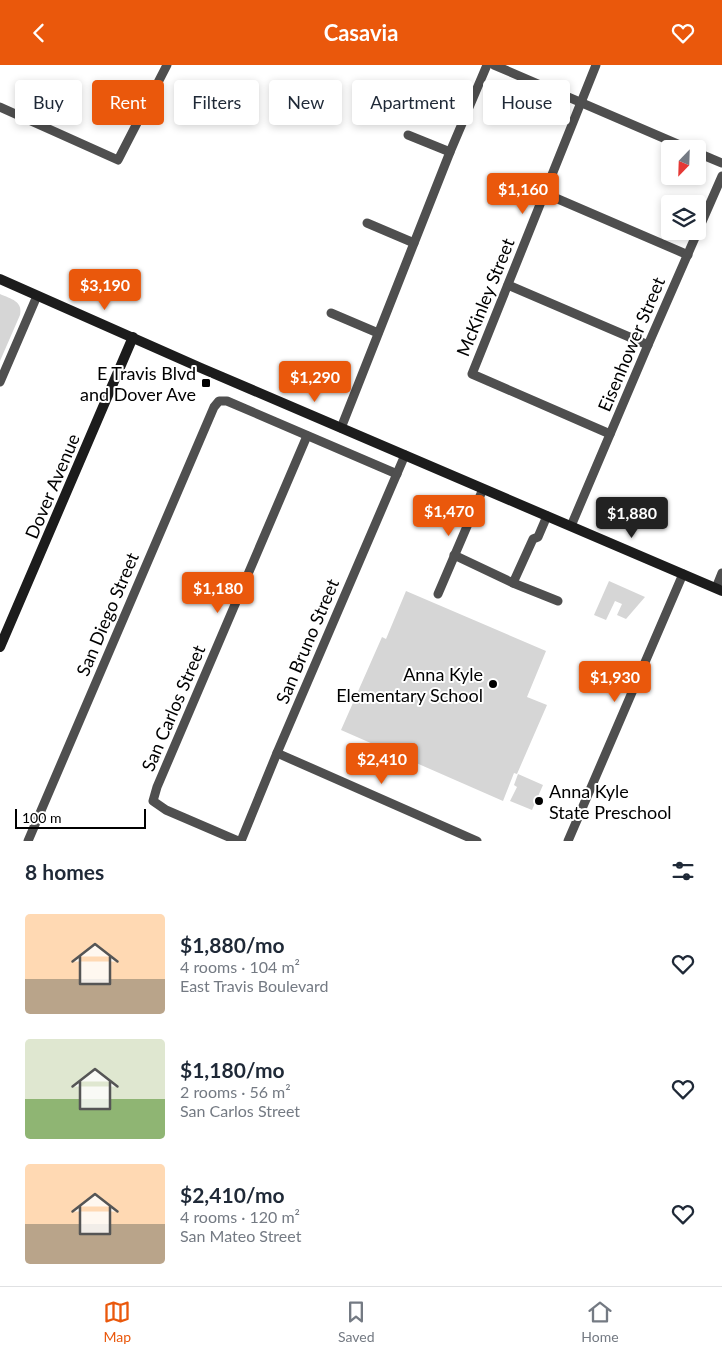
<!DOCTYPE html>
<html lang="en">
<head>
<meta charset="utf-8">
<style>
	:root { --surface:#fff; --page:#f2f2f3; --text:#1f2937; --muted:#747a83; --line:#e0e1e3; --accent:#ea580c }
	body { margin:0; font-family:Lato,sans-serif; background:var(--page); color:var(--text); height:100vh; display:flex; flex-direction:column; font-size:19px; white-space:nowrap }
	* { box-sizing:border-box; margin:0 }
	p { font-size:16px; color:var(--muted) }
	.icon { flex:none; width:28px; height:28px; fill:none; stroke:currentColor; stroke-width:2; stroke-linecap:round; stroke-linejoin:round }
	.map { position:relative; height:776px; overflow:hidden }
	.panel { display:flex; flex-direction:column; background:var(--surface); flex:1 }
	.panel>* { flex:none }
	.guide { position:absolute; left:15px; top:15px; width:692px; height:45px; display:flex; gap:10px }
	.needle { width:32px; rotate:203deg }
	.buttons { position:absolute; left:661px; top:75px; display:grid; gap:10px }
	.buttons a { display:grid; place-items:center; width:45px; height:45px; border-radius:5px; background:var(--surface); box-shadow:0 2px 8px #0003; font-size:25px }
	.scale { position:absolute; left:15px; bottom:12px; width:131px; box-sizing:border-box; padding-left:5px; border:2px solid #000; border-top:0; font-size:14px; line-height:18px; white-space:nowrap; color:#000; -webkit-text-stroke:4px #fff; paint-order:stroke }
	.price { position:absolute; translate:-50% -42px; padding:0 11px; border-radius:5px; background:var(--accent); color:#fff; font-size:16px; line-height:32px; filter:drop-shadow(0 1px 2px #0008) }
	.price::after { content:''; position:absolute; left:50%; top:30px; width:15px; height:11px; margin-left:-8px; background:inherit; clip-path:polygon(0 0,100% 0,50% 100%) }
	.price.current { background:#222; color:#fff }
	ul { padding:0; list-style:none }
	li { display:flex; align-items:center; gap:15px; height:125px; padding:0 25px }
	li span { display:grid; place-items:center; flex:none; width:140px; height:100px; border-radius:5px; color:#555 }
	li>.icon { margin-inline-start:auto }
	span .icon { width:60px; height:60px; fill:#fffc; stroke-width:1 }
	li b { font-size:21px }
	h2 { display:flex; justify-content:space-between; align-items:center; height:60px; padding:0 25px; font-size:21px }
	.tag { padding:0 18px; border-radius:5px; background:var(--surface); box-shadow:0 2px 8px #0003; font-size:18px; line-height:45px }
	.tag.current { background:var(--accent); color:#fff }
	header { display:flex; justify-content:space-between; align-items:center; height:65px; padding:0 25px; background:var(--accent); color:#fff; font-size:22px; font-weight:700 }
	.dock { display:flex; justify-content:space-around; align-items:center; height:70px; border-top:1px solid var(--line); background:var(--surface); font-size:14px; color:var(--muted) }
	.dock a { display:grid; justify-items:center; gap:2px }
	.dock .current { color:var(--accent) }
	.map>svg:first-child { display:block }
	.green { fill:#d6d6d6 }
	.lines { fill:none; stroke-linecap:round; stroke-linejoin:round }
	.street { stroke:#4f4f4f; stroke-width:9 }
	.secondary { stroke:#1c1c1c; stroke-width:10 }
	.poi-dot { fill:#000; stroke:#fff; stroke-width:2 }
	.labels { text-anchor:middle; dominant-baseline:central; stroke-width:4; stroke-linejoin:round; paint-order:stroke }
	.street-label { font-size:18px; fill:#000; stroke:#fff }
	.poi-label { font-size:18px; fill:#000; stroke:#fff; text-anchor:end }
</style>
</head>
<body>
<header><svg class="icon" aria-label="back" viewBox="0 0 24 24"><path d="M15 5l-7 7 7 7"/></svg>Casavia<svg class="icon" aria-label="heart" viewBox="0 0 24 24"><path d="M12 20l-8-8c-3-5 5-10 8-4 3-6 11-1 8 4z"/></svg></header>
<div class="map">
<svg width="722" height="776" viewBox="0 0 722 776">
	<rect width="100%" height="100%" fill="#fff"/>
	<!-- green -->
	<g class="green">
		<path d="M 0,229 C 11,234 23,236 20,250 L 0,296 Z"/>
		<polygon points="609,516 645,532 626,554 617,550 622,539 615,536 606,555 594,550"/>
		<polygon points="406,526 546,586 527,632 547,640 517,709 514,708 503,736 341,665 382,572 386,574"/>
		<polygon points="518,709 543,720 532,745 510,736 517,722 514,720"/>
	</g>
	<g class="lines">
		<!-- street -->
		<g class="street">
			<polyline points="494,0 689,84"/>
			<polyline points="596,0 472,309 610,369"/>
			<polyline points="0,42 118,95 167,0"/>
			<polyline points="408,70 450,87"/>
			<polyline points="698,88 722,98"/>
			<polyline points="544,128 688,190"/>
			<polyline points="367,158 414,178"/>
			<polyline points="508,220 648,280"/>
			<polyline points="331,248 378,268"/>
			<polyline points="0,317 37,231"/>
			<polyline points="341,363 450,87 487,0"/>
			<polyline points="571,461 648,280 722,111"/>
			<polyline points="454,490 513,518 533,474 538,472 547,451"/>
			<polyline points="513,518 558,536"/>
			<polyline points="716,523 722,508"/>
			<polyline points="438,529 483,424"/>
			<polyline points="277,688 477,776"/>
			<polyline points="28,776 214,342 219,336 227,336 397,409"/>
			<polyline points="238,776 166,745 153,736 157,722 307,371"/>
			<polyline points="241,776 277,688 405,390"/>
			<polyline points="568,776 683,509"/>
		</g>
		<!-- secondary -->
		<g class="secondary">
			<polyline points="0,214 201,303 722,526"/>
			<polyline points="0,582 133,272"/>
		</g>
	</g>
	<!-- markers -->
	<g class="poi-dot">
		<rect x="201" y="313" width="10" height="10" rx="2.5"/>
		<circle cx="493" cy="619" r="5"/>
		<circle cx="539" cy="736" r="5"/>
	</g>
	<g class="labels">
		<!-- street labels -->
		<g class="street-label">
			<text transform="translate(485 232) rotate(-68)">McKinley Street</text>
			<text transform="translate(631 279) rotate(-67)">Eisenhower Street</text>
			<text transform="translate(52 421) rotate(-67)">Dover Avenue</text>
			<text transform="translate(107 549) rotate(-67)">San Diego Street</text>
			<text transform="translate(307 576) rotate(-67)">San Bruno Street</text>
			<text transform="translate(173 643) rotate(-67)">San Carlos Street</text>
		</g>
		<!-- poi labels -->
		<g class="poi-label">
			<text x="196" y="308">E Travis Blvd<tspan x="196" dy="21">and Dover Ave</tspan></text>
			<text x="483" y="609">Anna Kyle<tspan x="483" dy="21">Elementary School</tspan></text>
			<text x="549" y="726" text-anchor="start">Anna Kyle<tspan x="549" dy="21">State Preschool</tspan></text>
		</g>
	</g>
</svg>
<div class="buttons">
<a><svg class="needle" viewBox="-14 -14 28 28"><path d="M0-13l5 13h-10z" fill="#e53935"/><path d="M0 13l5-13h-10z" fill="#747a83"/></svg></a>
<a><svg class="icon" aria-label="layers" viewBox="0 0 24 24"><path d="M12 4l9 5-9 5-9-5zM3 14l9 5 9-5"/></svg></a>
</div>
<div class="scale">100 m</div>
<b class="price" style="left:523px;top:150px">$1,160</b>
<b class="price" style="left:105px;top:246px">$3,190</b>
<b class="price" style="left:315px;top:338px">$1,290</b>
<b class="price" style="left:449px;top:472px">$1,470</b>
<b class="price current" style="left:632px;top:474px">$1,880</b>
<b class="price" style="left:218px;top:549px">$1,180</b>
<b class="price" style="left:615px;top:638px">$1,930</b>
<b class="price" style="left:382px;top:720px">$2,410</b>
<div class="guide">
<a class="tag">Buy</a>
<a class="tag current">Rent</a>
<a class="tag">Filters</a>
<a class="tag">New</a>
<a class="tag">Apartment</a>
<a class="tag">House</a>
</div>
</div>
<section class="panel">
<h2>8 homes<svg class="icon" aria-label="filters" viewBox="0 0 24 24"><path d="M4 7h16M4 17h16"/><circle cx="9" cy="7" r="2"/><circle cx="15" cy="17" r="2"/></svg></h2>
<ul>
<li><span style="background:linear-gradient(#ffd9b3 65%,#b9a48a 0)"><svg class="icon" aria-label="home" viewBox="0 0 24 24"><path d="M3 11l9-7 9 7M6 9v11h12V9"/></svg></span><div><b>$1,880/mo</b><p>4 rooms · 104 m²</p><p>East Travis Boulevard</p></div><svg class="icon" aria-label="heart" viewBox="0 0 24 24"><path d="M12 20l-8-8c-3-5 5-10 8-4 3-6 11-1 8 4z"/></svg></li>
<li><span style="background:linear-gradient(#dfe7d0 60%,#8fb573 0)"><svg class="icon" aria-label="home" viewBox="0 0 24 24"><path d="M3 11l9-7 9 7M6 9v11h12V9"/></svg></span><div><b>$1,180/mo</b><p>2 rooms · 56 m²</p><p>San Carlos Street</p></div><svg class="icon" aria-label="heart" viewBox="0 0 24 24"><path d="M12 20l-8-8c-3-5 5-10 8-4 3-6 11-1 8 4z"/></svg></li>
<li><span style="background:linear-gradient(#ffd9b3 60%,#b9a48a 0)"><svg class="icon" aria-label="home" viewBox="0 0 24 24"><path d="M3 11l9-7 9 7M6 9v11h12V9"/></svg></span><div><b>$2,410/mo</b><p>4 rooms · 120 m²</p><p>San Mateo Street</p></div><svg class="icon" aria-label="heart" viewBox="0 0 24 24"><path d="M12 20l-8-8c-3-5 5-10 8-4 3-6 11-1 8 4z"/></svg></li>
</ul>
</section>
<nav class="dock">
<a class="current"><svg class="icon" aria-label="map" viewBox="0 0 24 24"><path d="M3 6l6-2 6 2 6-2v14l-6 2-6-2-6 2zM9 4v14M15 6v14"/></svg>Map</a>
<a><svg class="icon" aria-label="saved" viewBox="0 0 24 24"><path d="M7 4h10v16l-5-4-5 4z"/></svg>Saved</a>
<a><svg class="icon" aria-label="home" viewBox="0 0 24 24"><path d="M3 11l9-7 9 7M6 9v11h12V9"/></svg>Home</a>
</nav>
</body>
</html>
